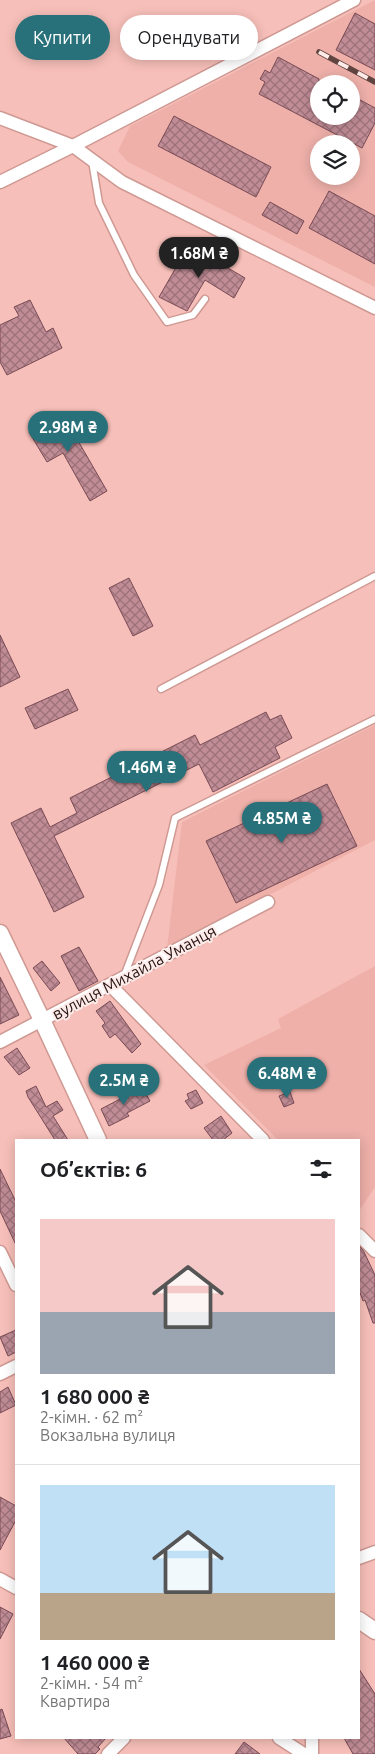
<!DOCTYPE html>
<html lang="uk">
<head>
<meta charset="utf-8">
<style>
	:root { --surface:#fff; --page:#f6f6f6; --text:#202124; --muted:#757577; --line:#e0e0e0; --accent:#28717a }
	body { margin:0; font-family:Ubuntu,sans-serif; background:var(--page); color:var(--text); height:100vh; display:flex; flex-direction:column; font-size:19px; white-space:nowrap }
	* { box-sizing:border-box; margin:0 }
	p { font-size:16px; color:var(--muted) }
	.icon { flex:none; width:28px; height:28px; fill:none; stroke:currentColor; stroke-width:2; stroke-linecap:round; stroke-linejoin:round }
	.map { position:relative; flex:1; overflow:hidden }
	.details { position:absolute; left:15px; top:1139px; width:345px; height:600px; display:flex; flex-direction:column; background:var(--surface); border-radius:0px; box-shadow:0 2px 12px #0003 }
	.details>* { flex:none }
	.banner { position:absolute; left:15px; top:15px; width:345px; height:45px; display:flex; gap:10px }
	.tools { position:absolute; left:310px; top:75px; display:grid; gap:10px }
	.tools a { display:grid; place-items:center; width:50px; height:50px; border-radius:50%; background:var(--surface); box-shadow:0 2px 12px #0003; font-size:25px }
	.price { position:absolute; translate:-50% -42px; padding:0 11px; border-radius:18px; background:var(--accent); color:#fff; font-size:16px; line-height:32px; filter:drop-shadow(0 1px 2px #0008) }
	.price::after { content:''; position:absolute; left:50%; top:30px; width:15px; height:11px; margin-left:-8px; background:inherit; clip-path:polygon(0 0,100% 0,50% 100%) }
	.price.current { background:#222; color:#fff }
	ul { padding:0; list-style:none }
	li { display:grid; align-content:center; gap:10px; height:265px; padding:0 25px }
	li+li { border-top:1px solid var(--line) }
	li span { display:grid; place-items:center; height:155px; border-radius:0px; color:#555 }
	li>.icon { margin-inline-start:auto }
	span .icon { width:90px; height:90px; fill:#fffc; stroke-width:1 }
	li b { font-size:21px }
	h2 { display:flex; justify-content:space-between; align-items:center; height:60px; padding:0 25px; font-size:21px }
	.pill { padding:0 18px; border-radius:22px; background:var(--surface); box-shadow:0 2px 12px #0003; font-size:18px; line-height:45px }
	.pill.current { background:var(--accent); color:#fff }
	.map>svg:first-child { display:block }
	.built { fill:#eeb0a9; fill-rule:evenodd }
	.building { fill:url(#building-cross-hatch); stroke:#794b55 }
	.lines { fill:none; stroke-linecap:round; stroke-linejoin:round }
	.lane-casing { stroke:#cf9993; stroke-width:9 }
	.street-casing { stroke:#cf9993; stroke-width:15 }
	.secondary-casing { stroke:#cf9993; stroke-width:19 }
	.lane { stroke:#fff; stroke-width:6 }
	.street { stroke:#fff; stroke-width:12 }
	.secondary { stroke:#fff; stroke-width:16 }
	.rail-casing { stroke:#614340; stroke-width:5.5 }
	.rail { stroke:#fdebe9; stroke-width:4; stroke-dasharray:11; stroke-linecap:butt }
	.labels { text-anchor:middle; dominant-baseline:central; stroke-width:4; stroke-linejoin:round; paint-order:stroke }
	.street-label { font-size:16px; fill:#23100e; stroke:#fdebe9 }
</style>
</head>
<body>
<div class="map">
<svg width="375" height="1754" viewBox="0 0 375 1754">
	<defs>
		<pattern id="building-cross-hatch" width="8" height="8" patternUnits="userSpaceOnUse" patternTransform="scale(1.25)"><rect width="8" height="8" fill="#c08c96"/><path d="M0 0l8 8M0 8l8-8" fill="none" stroke="#9c7179"/></pattern>
	</defs>
	<rect width="100%" height="100%" fill="#f7bfb9"/>
	<!-- built -->
	<g class="built">
		<path d="M 375,0 L 375,287 L 128,162 L 118,151 L 130,126 ZM 319,84 L 351,84 L 351,116 L 319,116 ZM 319,144 L 351,144 L 351,176 L 319,176 Z"/>
		<polygon points="375,725 375,840 167,948 182,822"/>
		<polygon points="375,966 375,1187 359,1211 359,1140 278,1140 204,1065 281,1028 278,1019"/>
	</g>
	<!-- building -->
	<g class="building">
		<polygon points="355,13 375,24 375,70 336,50"/>
		<polygon points="278,57 319,79 319,116 351,116 351,95 375,108 375,123 362,148 259,94 265,82 260,79 265,70 270,73"/>
		<polygon points="174,116 271,167 256,197 158,146"/>
		<polygon points="329,191 375,216 375,264 309,228"/>
		<polygon points="270,202 304,221 297,234 262,215"/>
		<polygon points="189,245 245,278 234,298 205,280 187,311 159,297"/>
		<polygon points="30,300 46,332 53,328 62,348 7,375 0,362 0,325 19,316 14,307"/>
		<polygon points="62,413 107,491 90,501 63,453 47,462 29,432"/>
		<polygon points="129,578 153,626 133,636 109,588"/>
		<polygon points="0,635 20,677 0,687"/>
		<polygon points="68,689 78,710 35,729 25,708"/>
		<polygon points="266,712 270,720 281,715 292,738 275,747 280,758 213,792 199,764 54,836 84,897 54,912 11,823 41,808 50,827 77,813 70,798 195,735 200,745"/>
		<polygon points="327,784 357,846 236,903 206,841"/>
		<polygon points="79,947 98,981 79,991 61,956"/>
		<polygon points="42,961 60,983 51,991 33,968"/>
		<polygon points="0,977 19,1015 0,1024"/>
		<polygon points="110,1001 141,1044 132,1053 115,1034 110,1038 102,1026 105,1023 96,1011"/>
		<polygon points="17,1048 30,1068 19,1075 4,1057"/>
		<polygon points="36,1086 46,1107 57,1101 63,1110 53,1116 68,1140 55,1140 28,1097 26,1091"/>
		<polygon points="134,1087 137,1096 145,1092 150,1101 127,1113 129,1116 109,1126 101,1109 124,1097 122,1092"/>
		<polygon points="196,1090 203,1103 191,1109 185,1101 189,1099 187,1094"/>
		<polygon points="290,1092 294,1103 284,1107 279,1096"/>
		<polygon points="221,1116 232,1133 223,1140 213,1140 204,1128"/>
		<polygon points="0,1169 16,1202 16,1245 0,1211"/>
		<polygon points="359,1246 363,1250 375,1275 375,1323 373,1323 365,1300 363,1301 359,1290"/>
		<polygon points="16,1330 16,1352 8,1356 0,1337"/>
		<polygon points="8,1387 16,1405 0,1413 0,1392"/>
		<polygon points="0,1497 16,1506 16,1520 0,1550"/>
		<polygon points="0,1607 13,1614 0,1639"/>
		<polygon points="359,1669 375,1694 375,1754 353,1754 344,1738 359,1738"/>
		<polygon points="2,1709 11,1736 0,1739 0,1710"/>
		<polygon points="64,1738 106,1738 98,1747 100,1749 95,1754 78,1754"/>
		<polygon points="244,1742 260,1754 235,1754"/>
	</g>
	<g class="lines">
		<!-- lane casing -->
		<g class="lane-casing">
			<g id="lane">
				<polyline points="92,161 99,203 134,275 167,322 193,315 205,299"/>
				<polyline points="161,689 375,576"/>
				<polyline points="124,976 159,885 175,818 375,719"/>
			</g>
		</g>
		<!-- street casing -->
		<g class="street-casing">
			<g id="street">
				<polyline points="0,118 73,146 122,182 375,308"/>
				<polyline points="0,182 73,146 354,0"/>
				<polyline points="110,985 263,1140"/>
				<polyline points="0,1042 268,902"/>
				<polyline points="359,1235 375,1251"/>
				<polyline points="0,1252 16,1285"/>
				<polyline points="0,1374 16,1366"/>
				<polyline points="359,1558 375,1552"/>
				<polyline points="0,1579 16,1588"/>
				<polyline points="279,1738 304,1754"/>
				<polyline points="108,1754 124,1738"/>
				<polyline points="312,1754 312,1738"/>
			</g>
		</g>
		<!-- secondary casing -->
		<g class="secondary-casing">
			<g id="secondary">
				<polyline points="0,933 42,1020 98,1140"/>
				<polyline points="359,1620 375,1631"/>
			</g>
		</g>
		<!-- lane -->
		<use href="#lane" class="lane"/>
		<!-- street -->
		<use href="#street" class="street"/>
		<!-- secondary -->
		<use href="#secondary" class="secondary"/>
		<!-- rail casing -->
		<g class="rail-casing">
			<polyline id="rail" points="319,52 375,82"/>
		</g>
		<!-- rail -->
		<use href="#rail" class="rail"/>
	</g>
	<g class="labels">
		<!-- street labels -->
		<g class="street-label">
			<text transform="translate(134 972) rotate(-28)">вулиця Михайла Уманця</text>
		</g>
	</g>
</svg>
<div class="tools">
<a><svg class="icon" aria-label="locate" viewBox="0 0 24 24"><circle cx="12" cy="12" r="6"/><path d="M12 2v4M12 18v4M2 12h4M18 12h4"/></svg></a>
<a><svg class="icon" aria-label="layers" viewBox="0 0 24 24"><path d="M12 4l9 5-9 5-9-5zM3 14l9 5 9-5"/></svg></a>
</div>
<b class="price current" style="left:199px;top:279px">1.68M ₴</b>
<b class="price" style="left:68px;top:453px">2.98M ₴</b>
<b class="price" style="left:147px;top:793px">1.46M ₴</b>
<b class="price" style="left:282px;top:844px">4.85M ₴</b>
<b class="price" style="left:287px;top:1099px">6.48M ₴</b>
<b class="price" style="left:124px;top:1106px">2.5M ₴</b>
<div class="banner">
<a class="pill current">Купити</a>
<a class="pill">Орендувати</a>
</div>
<section class="details">
<h2>Об’єктів: 6<svg class="icon" aria-label="filters" viewBox="0 0 24 24"><path d="M4 7h16M4 17h16"/><circle cx="9" cy="7" r="2"/><circle cx="15" cy="17" r="2"/></svg></h2>
<ul>
<li><span style="background:linear-gradient(#f6c9c9 60%,#9aa5b1 0)"><svg class="icon" aria-label="home" viewBox="0 0 24 24"><path d="M3 11l9-7 9 7M6 9v11h12V9"/></svg></span><div><b>1 680 000 ₴</b><p>2-кімн. · 62 m²</p><p>Вокзальна вулиця</p></div></li>
<li><span style="background:linear-gradient(#bfe0f5 70%,#b9a48a 0)"><svg class="icon" aria-label="home" viewBox="0 0 24 24"><path d="M3 11l9-7 9 7M6 9v11h12V9"/></svg></span><div><b>1 460 000 ₴</b><p>2-кімн. · 54 m²</p><p>Квартира</p></div></li>
</ul>
</section>
</div>
</body>
</html>
